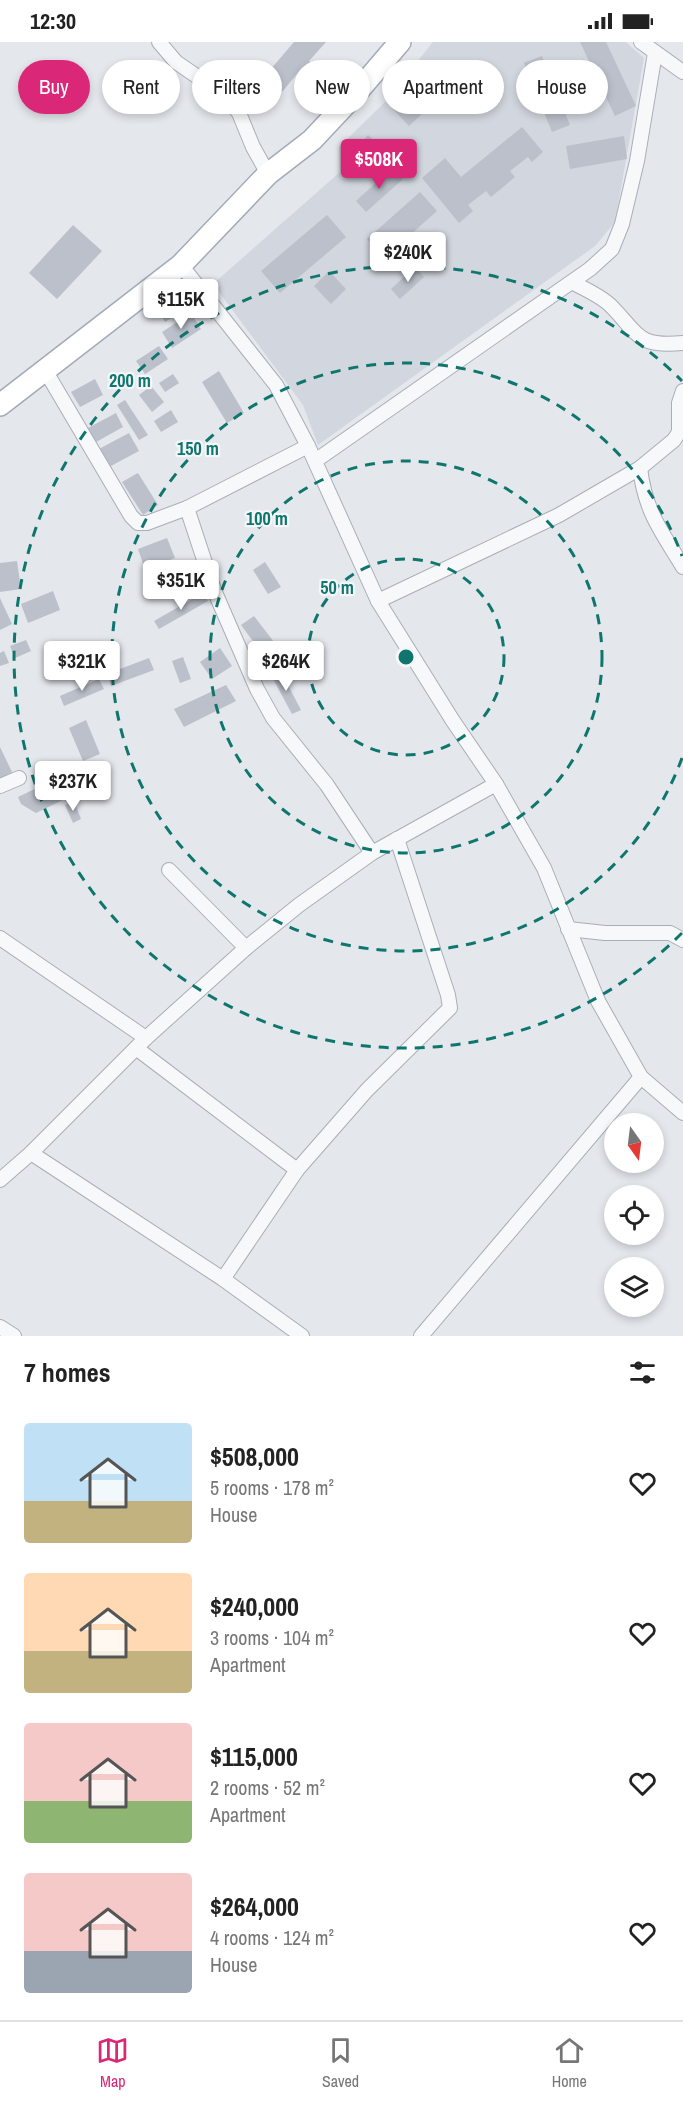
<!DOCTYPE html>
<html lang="en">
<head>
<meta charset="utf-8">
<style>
	:root { --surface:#fff; --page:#f6f6f6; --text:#222; --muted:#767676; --line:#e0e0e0; --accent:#db2777 }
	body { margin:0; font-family:"Archivo Narrow",sans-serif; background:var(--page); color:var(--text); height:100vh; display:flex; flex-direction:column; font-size:22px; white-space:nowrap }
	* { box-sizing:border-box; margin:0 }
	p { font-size:20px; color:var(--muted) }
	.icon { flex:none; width:33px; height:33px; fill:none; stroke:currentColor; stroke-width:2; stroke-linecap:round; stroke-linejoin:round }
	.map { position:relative; height:1294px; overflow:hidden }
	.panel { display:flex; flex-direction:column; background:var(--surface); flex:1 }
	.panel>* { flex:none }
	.hud { position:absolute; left:18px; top:18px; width:648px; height:54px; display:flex; gap:12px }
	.needle { width:39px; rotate:166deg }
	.tools { position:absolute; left:604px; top:1071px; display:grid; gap:12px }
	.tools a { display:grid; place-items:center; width:60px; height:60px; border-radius:50%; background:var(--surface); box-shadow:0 3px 9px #0003; font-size:30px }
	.price { position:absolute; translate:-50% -51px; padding:0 14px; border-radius:6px; background:#fff; color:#222; font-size:20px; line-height:39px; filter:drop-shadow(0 2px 3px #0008) }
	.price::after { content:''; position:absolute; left:50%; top:36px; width:18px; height:14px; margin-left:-9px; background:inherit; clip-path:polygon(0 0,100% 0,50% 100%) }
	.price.active { background:var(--accent); color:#fff }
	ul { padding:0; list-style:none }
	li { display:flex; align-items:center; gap:18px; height:150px; padding:0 24px }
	li span { display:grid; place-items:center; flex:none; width:168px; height:120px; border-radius:6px; color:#555 }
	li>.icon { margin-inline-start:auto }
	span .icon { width:72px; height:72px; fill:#fffc; stroke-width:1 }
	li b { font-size:26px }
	h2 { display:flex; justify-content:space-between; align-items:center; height:72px; padding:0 24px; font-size:26px }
	.tag { padding:0 21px; border-radius:27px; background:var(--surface); box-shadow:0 3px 9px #0003; font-size:21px; line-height:54px }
	.tag.active { background:var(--accent); color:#fff }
	.status { display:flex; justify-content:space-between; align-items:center; height:42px; padding:0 30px; background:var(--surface); direction:ltr }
	.status svg { height:16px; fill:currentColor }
	.tab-bar { display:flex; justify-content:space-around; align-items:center; height:84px; border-top:2px solid var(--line); background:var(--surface); font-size:16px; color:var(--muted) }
	.tab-bar a { display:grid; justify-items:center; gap:3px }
	.tab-bar .active { color:var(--accent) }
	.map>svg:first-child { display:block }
	.built { fill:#d2d6de }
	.building { fill:#bbc0ca }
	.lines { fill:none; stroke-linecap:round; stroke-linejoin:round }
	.street-casing { stroke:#a9aeb7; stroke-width:16 }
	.primary-casing { stroke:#a3abb8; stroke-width:24 }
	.street { stroke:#f7f8fa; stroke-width:14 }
	.primary { stroke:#fff; stroke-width:21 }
	.ring { fill:none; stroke:#0f766e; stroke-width:3; stroke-dasharray:10 8 }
	.centre { fill:#0f766e; stroke:#f4f6f9; stroke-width:3 }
	.ring-label { font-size:18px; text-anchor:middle; font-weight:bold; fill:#0f766e; stroke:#f4f6f9; stroke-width:4.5; stroke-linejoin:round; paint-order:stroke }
</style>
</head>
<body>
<div class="status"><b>12:30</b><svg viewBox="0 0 49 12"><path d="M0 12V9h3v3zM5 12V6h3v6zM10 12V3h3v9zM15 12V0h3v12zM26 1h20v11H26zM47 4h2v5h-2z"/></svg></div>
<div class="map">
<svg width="683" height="1294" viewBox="0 0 683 1294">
	<rect width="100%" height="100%" fill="#e4e7ec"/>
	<!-- built -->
	<polygon class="built" points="433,0 626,0 644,16 615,180 595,204 318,403 303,363 213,242 340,130 339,105 385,60"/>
	<!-- building -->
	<g class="building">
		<polygon points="294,0 326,0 309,19 315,24 308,33 301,27 282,50 264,35"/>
		<polygon points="580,0 606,0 636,64 615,74"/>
		<polygon points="542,14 570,83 552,90 524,21"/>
		<polygon points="438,24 454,42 409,84 392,66"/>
		<polygon points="522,85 543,110 532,120 528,115 510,129 515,135 491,155 486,149 468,163 473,169 459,181 422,136 445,116 461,135"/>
		<polygon points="368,93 383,107 363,129 348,115"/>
		<polygon points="624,94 627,117 570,127 566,104"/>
		<polygon points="392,126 403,137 366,170 356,159"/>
		<polygon points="420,150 437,169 384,216 367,197"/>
		<polygon points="327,173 346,195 280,251 261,229"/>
		<polygon points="73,183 102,209 57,257 29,231"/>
		<polygon points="415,225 424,235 400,257 391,247"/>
		<polygon points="329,229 346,247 331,262 314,244"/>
		<polygon points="179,238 194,262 165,280 150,255"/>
		<polygon points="191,271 201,287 172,306 162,290"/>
		<polygon points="159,304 168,317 145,332 136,319"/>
		<polygon points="219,329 244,371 227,381 202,340"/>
		<polygon points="173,332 179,341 165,350 159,341"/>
		<polygon points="95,337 103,353 80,365 71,350"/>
		<polygon points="151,344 164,360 152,370 139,353"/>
		<polygon points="125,358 148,393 139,398 117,363"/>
		<polygon points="171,368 178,380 161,390 154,379"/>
		<polygon points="116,371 123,385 96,400 88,386"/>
		<polygon points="129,391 139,409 109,425 99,407"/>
		<polygon points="138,431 158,463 143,473 122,440"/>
		<polygon points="167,496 175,516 145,527 138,507"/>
		<polygon points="17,519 21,547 0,550 0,521"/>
		<polygon points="265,520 281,545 268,552 253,528"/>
		<polygon points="53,549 60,568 28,581 21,562"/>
		<polygon points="203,551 208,559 159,587 154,579"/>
		<polygon points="0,556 12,582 0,588"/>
		<polygon points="254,574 277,604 264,614 241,583"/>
		<polygon points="26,598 31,609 15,616 10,604"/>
		<polygon points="220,606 232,624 212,637 200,620"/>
		<polygon points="4,609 9,621 0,624 0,611"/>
		<polygon points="183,615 191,637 180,641 172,619"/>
		<polygon points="149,616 154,628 111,644 107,632"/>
		<polygon points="280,628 301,668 292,672 271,633"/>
		<polygon points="99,637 104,647 64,664 60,654"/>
		<polygon points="226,643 236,659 184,685 174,667"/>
		<polygon points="86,678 100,712 83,719 69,686"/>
		<polygon points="0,705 12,730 0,736"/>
		<polygon points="64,733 73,753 36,771 21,762 18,755"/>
		<polygon points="74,759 81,777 73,781 65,763"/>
	</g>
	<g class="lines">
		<!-- street casing -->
		<g class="street-casing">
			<g id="street">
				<polyline points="159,0 176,20 224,53 239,71 253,105 268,132"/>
				<polyline points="641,0 683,30"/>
				<polyline points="181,223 276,343 308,404 378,559 453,679 496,742 544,826 598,959 641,1035 683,1071"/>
				<path d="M 572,240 C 584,247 602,254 612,265 C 640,294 638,305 683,301"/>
				<polyline points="45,328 131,474 138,481 147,481 187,466 308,404"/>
				<polyline points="315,419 590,227 612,207 622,182 637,119 655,11"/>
				<path d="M 640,426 C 645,469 661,489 683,525"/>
				<polyline points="187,466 214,548 257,647 273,676 327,743 372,811"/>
				<polyline points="378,559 559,473 640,426 674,398 679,390 679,361 683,349"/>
				<polyline points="0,744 19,736"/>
				<polyline points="169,828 246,906"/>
				<polyline points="568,887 605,891 670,891 683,898"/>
				<polyline points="0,896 146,996"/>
				<polyline points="136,1006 297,1128"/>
				<polyline points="31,1111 223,1237 302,1294"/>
				<polyline points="0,1138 31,1111 146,996 246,906 299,863 372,811 496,742"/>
				<polyline points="223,1237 297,1128 367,1048 450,966 448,953 397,797"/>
				<polyline points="0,1285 14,1294"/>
				<polyline points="421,1294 641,1035"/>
			</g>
		</g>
		<!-- primary casing -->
		<g class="primary-casing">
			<polyline id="primary" points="0,363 181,223 268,132 312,98 358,49 400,0"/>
		</g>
		<!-- street -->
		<use href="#street" class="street"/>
		<!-- primary -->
		<use href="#primary" class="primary"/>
	</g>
	<!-- distance rings -->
	<g class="ring">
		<circle cx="406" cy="615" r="98"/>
		<circle cx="406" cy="615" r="196"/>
		<path d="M682 716A294 294 0 1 1 682 514"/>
		<path d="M682 891A391 391 0 1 1 682 339"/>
	</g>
	<circle cx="406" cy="615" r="9" class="centre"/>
	<g class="ring-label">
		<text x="130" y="345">200 m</text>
		<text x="198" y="413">150 m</text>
		<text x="267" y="483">100 m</text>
		<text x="337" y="552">50 m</text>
	</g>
</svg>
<div class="tools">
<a><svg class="needle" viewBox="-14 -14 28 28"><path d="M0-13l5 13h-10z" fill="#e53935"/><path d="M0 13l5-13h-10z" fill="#767676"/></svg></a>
<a><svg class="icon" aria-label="locate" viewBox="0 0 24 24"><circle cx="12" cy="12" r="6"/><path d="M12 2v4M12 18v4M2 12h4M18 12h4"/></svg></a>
<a><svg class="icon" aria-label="layers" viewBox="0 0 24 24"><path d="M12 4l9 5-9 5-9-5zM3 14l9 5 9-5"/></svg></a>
</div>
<b class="price active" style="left:379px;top:148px">$508K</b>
<b class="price" style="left:408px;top:241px">$240K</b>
<b class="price" style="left:181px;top:288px">$115K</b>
<b class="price" style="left:181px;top:569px">$351K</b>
<b class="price" style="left:82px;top:650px">$321K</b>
<b class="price" style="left:286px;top:650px">$264K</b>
<b class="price" style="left:73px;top:770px">$237K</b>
<div class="hud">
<a class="tag active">Buy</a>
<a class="tag">Rent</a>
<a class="tag">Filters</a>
<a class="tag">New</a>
<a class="tag">Apartment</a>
<a class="tag">House</a>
</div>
</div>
<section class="panel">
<h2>7 homes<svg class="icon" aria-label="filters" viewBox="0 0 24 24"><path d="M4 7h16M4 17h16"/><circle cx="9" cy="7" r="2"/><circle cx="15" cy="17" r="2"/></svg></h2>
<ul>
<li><span style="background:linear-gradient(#bfe0f5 65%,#c2b280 0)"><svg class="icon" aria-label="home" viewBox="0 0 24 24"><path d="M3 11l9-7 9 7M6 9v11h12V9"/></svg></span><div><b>$508,000</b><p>5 rooms · 178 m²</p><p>House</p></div><svg class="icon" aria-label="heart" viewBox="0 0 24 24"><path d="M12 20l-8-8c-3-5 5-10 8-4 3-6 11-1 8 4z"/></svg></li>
<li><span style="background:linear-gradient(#ffd9b3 65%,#c2b280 0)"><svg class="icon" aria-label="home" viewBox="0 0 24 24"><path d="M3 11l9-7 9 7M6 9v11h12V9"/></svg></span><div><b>$240,000</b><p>3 rooms · 104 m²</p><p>Apartment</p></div><svg class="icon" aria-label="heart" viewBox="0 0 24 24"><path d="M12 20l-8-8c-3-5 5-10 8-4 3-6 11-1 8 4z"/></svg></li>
<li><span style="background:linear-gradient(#f6c9c9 65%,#8fb573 0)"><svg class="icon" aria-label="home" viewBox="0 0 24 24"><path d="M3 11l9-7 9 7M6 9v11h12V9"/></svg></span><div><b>$115,000</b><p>2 rooms · 52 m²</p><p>Apartment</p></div><svg class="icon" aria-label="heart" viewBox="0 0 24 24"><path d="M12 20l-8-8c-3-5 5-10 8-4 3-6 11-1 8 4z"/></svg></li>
<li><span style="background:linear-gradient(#f6c9c9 65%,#9aa5b1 0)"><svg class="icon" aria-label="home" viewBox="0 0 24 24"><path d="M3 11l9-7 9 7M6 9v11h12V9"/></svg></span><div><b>$264,000</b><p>4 rooms · 124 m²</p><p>House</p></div><svg class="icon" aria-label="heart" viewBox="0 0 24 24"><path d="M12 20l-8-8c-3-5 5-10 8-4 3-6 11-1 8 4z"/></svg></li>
</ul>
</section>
<nav class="tab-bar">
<a class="active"><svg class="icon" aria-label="map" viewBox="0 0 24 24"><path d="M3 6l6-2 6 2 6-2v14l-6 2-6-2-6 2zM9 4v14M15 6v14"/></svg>Map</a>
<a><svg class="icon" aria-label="saved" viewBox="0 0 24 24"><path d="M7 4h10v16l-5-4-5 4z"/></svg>Saved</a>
<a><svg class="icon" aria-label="home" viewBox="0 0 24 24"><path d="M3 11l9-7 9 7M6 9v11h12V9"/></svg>Home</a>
</nav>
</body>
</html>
